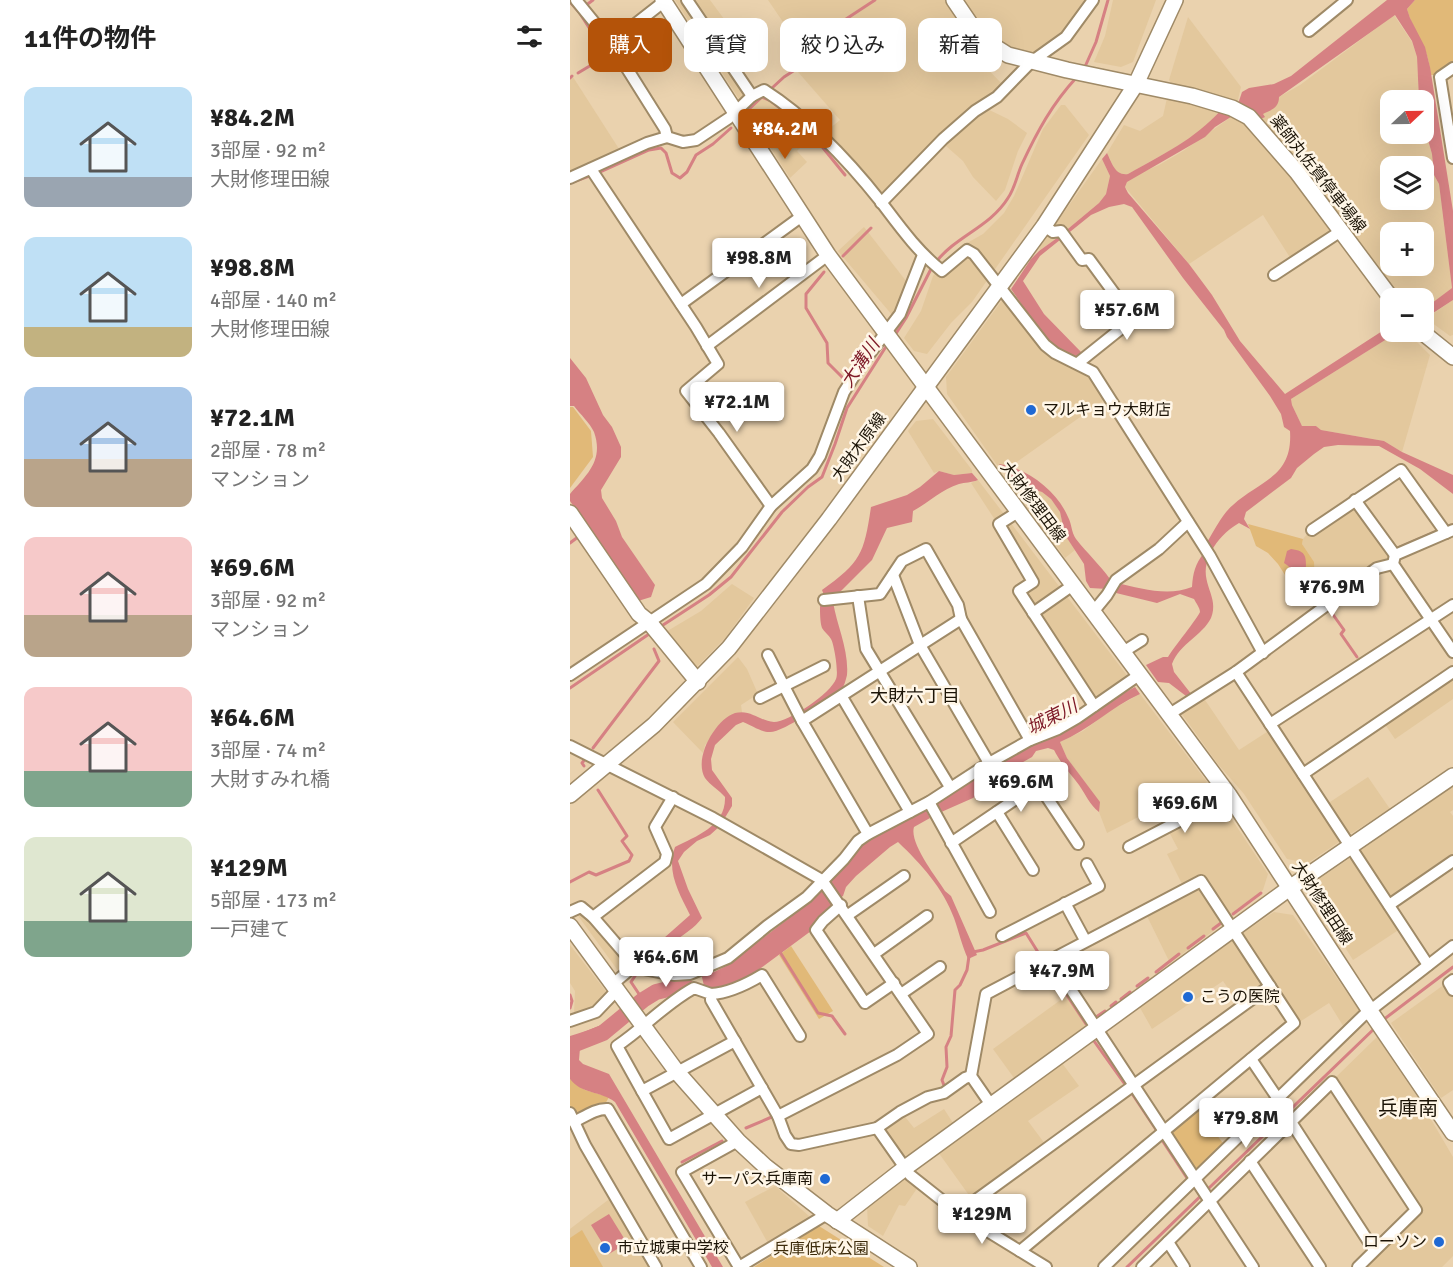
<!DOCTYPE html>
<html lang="ja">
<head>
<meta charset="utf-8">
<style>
	:root { --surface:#fff; --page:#f6f6f6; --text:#222; --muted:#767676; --accent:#b45309 }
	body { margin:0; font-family:Signika,"Noto Sans JP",sans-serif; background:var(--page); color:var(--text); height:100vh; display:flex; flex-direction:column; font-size:22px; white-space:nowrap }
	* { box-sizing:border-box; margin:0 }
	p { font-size:20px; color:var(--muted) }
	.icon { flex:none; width:33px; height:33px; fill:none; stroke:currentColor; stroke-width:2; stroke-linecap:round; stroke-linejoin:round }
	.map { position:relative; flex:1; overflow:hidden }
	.side { display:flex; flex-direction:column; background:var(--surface); width:570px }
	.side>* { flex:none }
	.top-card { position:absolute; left:18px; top:18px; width:570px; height:54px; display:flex; gap:12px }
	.needle { width:39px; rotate:68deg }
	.tools { position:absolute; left:810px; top:90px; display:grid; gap:12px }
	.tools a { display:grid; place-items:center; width:54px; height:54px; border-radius:12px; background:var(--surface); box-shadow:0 6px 24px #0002; font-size:30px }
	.price { position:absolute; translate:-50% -51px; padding:0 14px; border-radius:6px; background:#fff; color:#222; font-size:20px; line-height:39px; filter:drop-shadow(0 2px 3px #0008) }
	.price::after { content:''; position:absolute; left:50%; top:36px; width:18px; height:14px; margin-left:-9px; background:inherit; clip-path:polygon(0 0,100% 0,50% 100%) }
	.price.current { background:var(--accent); color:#fff }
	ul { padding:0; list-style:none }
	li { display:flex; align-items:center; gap:18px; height:150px; padding:0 24px }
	li span { display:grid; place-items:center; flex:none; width:168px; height:120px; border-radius:12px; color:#555 }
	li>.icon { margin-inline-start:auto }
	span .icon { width:72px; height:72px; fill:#fffc; stroke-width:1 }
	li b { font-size:26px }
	h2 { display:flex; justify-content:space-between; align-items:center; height:72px; padding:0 24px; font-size:26px }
	.tag { padding:0 21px; border-radius:12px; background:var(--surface); box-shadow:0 6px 24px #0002; font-size:21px; line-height:54px }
	.tag.current { background:var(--accent); color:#fff }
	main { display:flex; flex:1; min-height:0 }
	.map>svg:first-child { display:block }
	.built { fill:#e3c89d; fill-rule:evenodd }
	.green { fill:#e1b978 }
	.water { fill:#d68183 }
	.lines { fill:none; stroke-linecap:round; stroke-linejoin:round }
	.stream { stroke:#d68183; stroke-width:3 }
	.river { stroke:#d68183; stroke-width:16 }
	.street-casing { stroke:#9f8a67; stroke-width:14 }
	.secondary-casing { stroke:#9f8a67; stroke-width:18 }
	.street { stroke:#fff; stroke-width:10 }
	.secondary { stroke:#fff; stroke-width:15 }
	.poi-dot { fill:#1f69d4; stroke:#fff6e7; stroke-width:2 }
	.labels { text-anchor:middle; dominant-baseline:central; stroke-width:5; stroke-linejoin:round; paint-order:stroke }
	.street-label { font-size:16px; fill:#1c1407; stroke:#fff6e7 }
	.poi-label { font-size:16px; fill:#1c1407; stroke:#fff6e7; text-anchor:start }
	.park-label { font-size:16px; fill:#3e2c0c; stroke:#fff6e7 }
	.water-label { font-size:18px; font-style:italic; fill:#7e1927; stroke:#fff6e7 }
	.neighbourhood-label { font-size:18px; fill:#1c1407; stroke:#fff6e7 }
	.quarter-label { font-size:20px; fill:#1c1407; stroke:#fff6e7 }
</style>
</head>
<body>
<main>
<section class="side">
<h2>11件の物件<svg class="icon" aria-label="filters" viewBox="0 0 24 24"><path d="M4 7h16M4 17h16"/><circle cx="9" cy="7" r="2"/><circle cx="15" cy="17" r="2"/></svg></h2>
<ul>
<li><span style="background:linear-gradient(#bfe0f5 75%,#9aa5b1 0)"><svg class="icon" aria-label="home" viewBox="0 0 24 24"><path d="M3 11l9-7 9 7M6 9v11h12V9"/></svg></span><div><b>¥84.2M</b><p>3部屋 · 92 m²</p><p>大財修理田線</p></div></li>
<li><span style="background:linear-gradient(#bfe0f5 75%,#c2b280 0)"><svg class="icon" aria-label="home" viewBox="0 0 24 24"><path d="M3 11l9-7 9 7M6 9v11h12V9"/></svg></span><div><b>¥98.8M</b><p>4部屋 · 140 m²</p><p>大財修理田線</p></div></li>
<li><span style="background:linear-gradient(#a9c7e8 60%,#b9a48a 0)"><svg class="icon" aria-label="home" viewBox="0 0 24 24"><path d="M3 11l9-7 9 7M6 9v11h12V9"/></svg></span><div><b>¥72.1M</b><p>2部屋 · 78 m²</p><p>マンション</p></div></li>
<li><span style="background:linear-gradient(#f6c9c9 65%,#b9a48a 0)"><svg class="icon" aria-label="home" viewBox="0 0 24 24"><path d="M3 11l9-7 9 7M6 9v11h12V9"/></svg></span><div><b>¥69.6M</b><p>3部屋 · 92 m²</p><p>マンション</p></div></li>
<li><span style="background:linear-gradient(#f6c9c9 70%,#7fa58c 0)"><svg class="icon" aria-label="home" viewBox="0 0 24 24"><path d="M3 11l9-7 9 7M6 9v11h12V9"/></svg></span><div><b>¥64.6M</b><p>3部屋 · 74 m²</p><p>大財すみれ橋</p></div></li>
<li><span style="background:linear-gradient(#dfe7d0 70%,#7fa58c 0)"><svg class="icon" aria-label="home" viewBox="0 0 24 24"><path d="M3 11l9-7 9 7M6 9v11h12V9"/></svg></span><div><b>¥129M</b><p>5部屋 · 173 m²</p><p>一戸建て</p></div></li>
</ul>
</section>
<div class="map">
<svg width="883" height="1267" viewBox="0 0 883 1267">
	<rect width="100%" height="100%" fill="#ead2ae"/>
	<!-- built -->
	<g class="built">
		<polygon points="105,0 140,0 157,23 139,36 181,100 192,95 234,123 244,134 227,151 237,162 220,178"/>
		<polygon points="198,0 376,0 393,26 414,45 404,55 435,87 409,105 438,119 457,133 448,151 435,190 426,201 403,177 393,161 368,139 314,194 307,192 253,134 270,120 228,72 241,63"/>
		<polygon points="390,0 516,0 494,33 465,56 450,54 419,38"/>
		<polygon points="543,0 586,0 563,62 551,67 524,62 535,36"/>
		<path d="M 824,15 L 842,42 L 847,57 L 849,100 L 820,100 L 820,134 L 854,134 L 854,126 L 862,154 L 864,175 L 869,184 L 882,288 L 854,310 L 858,317 L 883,300 L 883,335 L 880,336 L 854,317 L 854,298 L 834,298 L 809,273 L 692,119 L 694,117 L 692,114 L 709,97 L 730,85 ZM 820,166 L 854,166 L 854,200 L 820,200 ZM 820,232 L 854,232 L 854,266 L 820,266 Z"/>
		<polygon points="618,17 671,87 667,104 602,84 599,80"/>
		<polygon points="3,77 51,152 0,175 0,78"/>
		<polygon points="597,98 651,110 635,128 606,147 558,174 552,175 546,172 537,153 554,125 570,131 593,116"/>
		<polygon points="491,105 495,105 519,135 402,302 381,323 357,354 344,351 334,338 351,311 363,276 376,260 390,247 413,234 434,213 444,196 473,129"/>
		<polygon points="664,115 682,129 765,230 721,259 693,215 619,264 555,187 557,182 570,173 589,165 613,151"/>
		<polygon points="532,159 540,176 536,194 529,203 487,238 469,251 470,246"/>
		<polygon points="294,227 343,290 328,322 268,251"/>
		<polygon points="433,299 523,375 537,398 441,466 427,465 377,394 376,377"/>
		<polygon points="828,332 837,332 860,355 832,452 814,441 751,430 746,426 732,426 722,405 721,399"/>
		<polygon points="363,419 402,470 402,473 384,475 369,471 364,473 338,431 346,421"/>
		<polygon points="408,480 559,678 524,701 453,592 466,583 401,483"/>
		<polygon points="442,483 472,492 481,499 490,512 495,535 505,550 495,558 441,484"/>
		<polygon points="786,506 821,556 817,561 812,560 757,601 745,587 743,568 732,544 733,539 740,531"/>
		<polygon points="162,584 184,598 156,637 125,669 94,633 131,611"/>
		<polygon points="168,657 177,669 188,694 171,705 172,712 163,714 135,745 133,753 103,722"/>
		<polygon points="883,675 883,699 825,739 814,723"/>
		<polygon points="570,694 637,782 537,833 529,812 529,802 497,758 490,742 513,731 541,710"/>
		<polygon points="633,697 669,750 700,730 770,837 769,842 738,863 717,859 674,794 647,763 609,710"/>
		<polygon points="798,777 820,809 782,833 776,833 757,804"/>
		<polygon points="883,785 883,810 880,812 883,816 883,857 819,900 791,857 790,851"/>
		<polygon points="651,803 698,874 693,890 659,915 632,876 613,886 597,854 608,849 598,830"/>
		<polygon points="780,858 786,861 830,929 783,960 745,900 749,879"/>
		<polygon points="630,884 654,923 600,963 575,912"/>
		<polygon points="10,912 23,921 59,962 58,966 49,972 6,913"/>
		<polygon points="704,912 723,915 789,1010 789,1016 775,1029 759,1003 728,1023 670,935"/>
		<polygon points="664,939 695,985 669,1004 653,981 582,1029 569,1006"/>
		<polygon points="0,945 38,994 21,1010 4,1014 5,991 0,983"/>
		<polygon points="875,984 883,995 883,1090 871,1098 821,1023"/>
		<polygon points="496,996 516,1026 444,1078 423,1049"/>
		<polygon points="807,1037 852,1104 883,1157 883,1256 872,1267 793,1267 850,1210 765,1078"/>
		<polygon points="492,1063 509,1086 458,1121 475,1144 401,1198 368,1152"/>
		<polygon points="374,1109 383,1123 334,1158 313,1131 315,1126 332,1113 344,1128"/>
		<polygon points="332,1179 338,1179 348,1187 335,1206 329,1205 313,1236 298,1226 297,1206"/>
		<polygon points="205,1186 239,1216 238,1222 199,1245 175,1202"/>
		<polygon points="42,1197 82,1267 0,1267 0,1229"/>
	</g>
	<!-- green -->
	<g class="green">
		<path d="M 845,0 L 883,0 L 883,64 L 869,75 L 860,75 C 861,50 843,32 837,9 Z"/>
		<polygon points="0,407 3,407 21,431 23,457 0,488"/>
		<polygon points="678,524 733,539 732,544 744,562 745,587 757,601 753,608 739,594 724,589 708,564 698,553 686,546"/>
		<polygon points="221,946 263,1011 249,1019 209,955"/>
		<polygon points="0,1079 15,1090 39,1097 34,1106 5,1118 0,1105"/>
		<polygon points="627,1108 655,1146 626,1173 599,1132"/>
		<polygon points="249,1226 314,1267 184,1267"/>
		<polygon points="12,1230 33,1267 0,1267 0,1238"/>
	</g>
	<!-- water -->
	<g class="water">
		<path d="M 817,0 L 845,0 L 837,9 L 840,18 L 855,47 L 860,67 L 883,211 L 883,300 L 857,317 L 854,309 L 882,288 L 869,184 L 864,175 L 862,154 L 854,126 L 854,100 L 849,100 L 847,57 L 842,41 L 825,15 L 709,97 C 709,108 701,110 693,114 L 695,117 L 691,119 L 668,104 L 672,92 L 679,88 L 704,84 L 721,76 Z"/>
		<path d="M 651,110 L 664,115 L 645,127 L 635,137 L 557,182 L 555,187 L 558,193 L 619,264 L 642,295 L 670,341 L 715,394 L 820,326 L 820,332 L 828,332 L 721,399 L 722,405 L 732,426 L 746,426 L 751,430 L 814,441 L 832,452 L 883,475 L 883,494 L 850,469 L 809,446 L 768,445 L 754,447 L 744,454 L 727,468 L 721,478 L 676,512 L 674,519 L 680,529 L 669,523 C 656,531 648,539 641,552 L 636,544 C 644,531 652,514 663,505 C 691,480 723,477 720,431 L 714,427 L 711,414 L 700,396 L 657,337 L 654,330 L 613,278 L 562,207 L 554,204 L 539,207 L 521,215 L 470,256 L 453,281 L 474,314 L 512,353 L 510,357 L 490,352 L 477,341 L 441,289 L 461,259 L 469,251 L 487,238 L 529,203 L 536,194 L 540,176 L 532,159 L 537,153 C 542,163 545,176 558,174 C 593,154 624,140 651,110 Z"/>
		<path d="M 0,358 L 16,378 L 33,415 L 42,427 L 51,447 L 51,457 L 31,490 L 32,498 L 46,521 L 52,537 L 85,585 L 81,597 L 68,601 L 0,501 L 0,494 C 17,475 34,460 24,432 C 20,423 10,414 4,406 L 0,406 Z"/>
		<path d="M 429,464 C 457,468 487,491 498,517 C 502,524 501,532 506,539 C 517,553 530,565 540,579 L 537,589 L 520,588 L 516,581 L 514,564 L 495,535 L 490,512 L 481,499 L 472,492 L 442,483 Z"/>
		<path d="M 369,471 L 384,475 L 402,473 L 408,480 C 401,483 395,482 389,484 C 372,489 358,503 343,511 L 342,522 L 317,528 L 302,560 L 266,596 L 254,595 L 252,590 C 291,562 294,554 301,507 L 337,495 L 350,487 Z"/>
		<path d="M 721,549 C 737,551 736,557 736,570 C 736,577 739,578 736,585 C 725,581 724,568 714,563 L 717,551 Z"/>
		<path d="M 634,553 L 638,559 C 629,583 650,597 641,618 C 632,636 610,643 602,664 L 604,672 L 622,695 L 616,696 L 599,683 L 588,682 L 576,665 L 593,657 L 598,657 C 602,650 629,616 630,612 C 630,608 626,603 624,599 L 610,594 L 587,603 L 542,592 L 546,583 C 571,588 597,597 622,587 C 623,573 625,564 634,553 Z"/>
		<path d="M 263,602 C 267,626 279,650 277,675 C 276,679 274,688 270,691 C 260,700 211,734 199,732 C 191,732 181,725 173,722 L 166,725 L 145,745 L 141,759 L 142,770 L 162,798 L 162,806 L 150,826 L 140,835 L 127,841 L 114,852 L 108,861 L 118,889 L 132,918 C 117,938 90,944 79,966 L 68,961 L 120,915 C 109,893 96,871 105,847 C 126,836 156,826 155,797 C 149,790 140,785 135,778 C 123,758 146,719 165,713 C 181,709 189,721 204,722 C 219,722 261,693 266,679 C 269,673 264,644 261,639 C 259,635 254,632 252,628 C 250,622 250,612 250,606 Z"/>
		<path d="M 565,687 L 570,694 C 541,707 519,730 490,742 L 497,758 L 530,802 L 529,812 C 519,804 516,795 509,785 C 500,773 491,764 484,750 L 478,748 L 466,751 L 462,757 L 439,770 L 403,798 L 369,813 L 363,804 L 460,746 L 497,731 L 543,699 Z"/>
		<path d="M 355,808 L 360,818 L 344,827 C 339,843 366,877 375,891 L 381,896 L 407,955 L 398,959 C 392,946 389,932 384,918 C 373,888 351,864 328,842 L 320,847 L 286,876 L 276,887 L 273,896 L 263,902 L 263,907 L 241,931 L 172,982 L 145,989 L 134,986 L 131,973 L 144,972 L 156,966 L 235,906 L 260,884 L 262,879 L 291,844 Z"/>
		<path d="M 49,1014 L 53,1020 L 36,1038 L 21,1041 L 10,1048 L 9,1060 L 13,1064 L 39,1074 L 153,1267 L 142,1267 L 45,1102 C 31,1091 11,1094 0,1079 L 0,1036 C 19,1030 33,1026 49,1014 Z"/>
		<polygon points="39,1214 57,1243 39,1254 21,1225"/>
	</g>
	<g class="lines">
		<!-- stream -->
		<g class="stream">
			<polyline points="0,2 9,12"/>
			<polyline points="15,6 23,0"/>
			<polyline points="514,69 526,42 538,0"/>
			<polyline points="8,73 23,64 34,51 9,12 10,11"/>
			<polyline points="0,78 2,76"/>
			<polyline points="202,88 214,77 262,46 273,21 305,0"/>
			<polyline points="192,97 201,101 234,127"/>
			<polyline points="178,110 193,96"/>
			<polyline points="241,133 275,175"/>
			<polyline points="28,173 79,150 91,148 96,153 102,173 110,178 117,172 126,155 143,144 161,128"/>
			<polyline points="0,183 22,175"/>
			<polyline points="273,256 301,228"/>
			<path d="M 366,262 C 386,236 420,227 438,198 C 445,188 447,175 452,164 C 467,132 482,104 506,78"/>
			<polyline points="254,272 236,294 236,308 257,343 258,363 275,380"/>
			<polyline points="325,335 336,318 362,267"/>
			<polyline points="878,526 883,525"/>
			<polyline points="0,543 8,537"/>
			<polyline points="826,549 870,530"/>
			<path d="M 738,582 C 744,589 751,593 757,601"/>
			<polyline points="759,609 774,630 771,634 787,657"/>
			<polyline points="90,627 139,595 161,577 212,512 238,487 252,477 265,444 277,408 317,345"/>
			<polyline points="0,688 82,632"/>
			<polyline points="23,748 89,661 84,649"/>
			<polyline points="14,766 12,763 16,758"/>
			<polyline points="0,882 19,872 26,875 59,861 62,855 52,841 57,836 28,790"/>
			<polyline points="663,914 691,893"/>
			<polyline points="643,929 651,923"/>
			<polyline points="618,948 634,936"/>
			<polyline points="210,952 248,1013 262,1016 275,1034"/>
			<polyline points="403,952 413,950 456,933 471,957"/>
			<polyline points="479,968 516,1024"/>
			<polyline points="69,970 61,982 73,1000"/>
			<polyline points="586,972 609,954"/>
			<polyline points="567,986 578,978"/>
			<polyline points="0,995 2,1001 0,1008"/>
			<polyline points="551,999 560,992"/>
			<polyline points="541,1006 546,1002"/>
			<polyline points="526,1017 535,1011"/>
			<polyline points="813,1020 883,967"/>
			<polyline points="524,1041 554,1083"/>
			<polyline points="375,1088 372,1080 377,1067 376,1047 381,1036 385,990 390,985 397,970 399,956"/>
			<polyline points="561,1092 587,1131"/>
			<polyline points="176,1128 204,1116"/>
			<polyline points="592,1140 617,1178"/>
			<polyline points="112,1162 152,1141"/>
			<polyline points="557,1267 806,1027"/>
		</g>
		<!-- river -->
		<polyline class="river" points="0,1046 33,1033 73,1000 86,992 115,985"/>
		<!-- street casing -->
		<g class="street-casing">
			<g id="street">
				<polyline points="6,0 41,43 96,0"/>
				<polyline points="117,0 182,96"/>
				<polyline points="739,31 777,0"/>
				<path d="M 41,43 L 95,129 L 97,137 L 113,142 L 126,140 L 159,118 L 182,96 L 194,90 C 239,119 277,159 311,202 C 330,227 347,251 372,271 L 397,250 L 404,254 L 475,345 L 485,353 L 523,372 L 640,556 L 693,653"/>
				<polyline points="883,68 870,77 883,158"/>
				<polyline points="21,169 126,327 148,364 116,391 149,433 201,506"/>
				<polyline points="0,178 77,143 97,137"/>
				<polyline points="311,203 373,139 405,111 427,97 461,62 496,37 523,0"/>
				<polyline points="474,226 483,232 491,231 512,260 519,259 563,319"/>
				<polyline points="704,275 771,231"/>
				<polyline points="111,304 232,216"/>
				<polyline points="137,346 258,255"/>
				<polyline points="508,363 563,319 595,300"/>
				<polyline points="785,500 825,555"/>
				<polyline points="448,512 429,524 463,582 449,591 524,706"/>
				<polyline points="742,530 831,470 876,533"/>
				<polyline points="883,530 825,555 823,564 883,652"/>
				<polyline points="323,575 350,645 419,763"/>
				<polyline points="288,596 296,649 380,787"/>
				<polyline points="254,600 310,594 332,561 356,549 388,605 391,619"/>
				<polyline points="523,612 537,595 546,580 589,549 618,522"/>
				<polyline points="463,613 503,585"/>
				<polyline points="553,652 572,640"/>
				<polyline points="198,655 232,721"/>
				<polyline points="666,672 858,965"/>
				<polyline points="0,675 136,584 172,547 201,506 242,469 250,456 274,392 291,365 330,314 353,255"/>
				<polyline points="272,697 340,812"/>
				<polyline points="190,698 254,666"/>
				<polyline points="598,715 666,672 807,568 823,564"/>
				<polyline points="700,724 883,605"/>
				<polyline points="0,746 143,818 252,880 358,1034 327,1055 208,1116"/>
				<polyline points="733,774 883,672"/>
				<polyline points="359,802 420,912"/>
				<polyline points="427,812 463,870"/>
				<polyline points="298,834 232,721 391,619 460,740"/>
				<polyline points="381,843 468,784 508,844"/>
				<polyline points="559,847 659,795"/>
				<polyline points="495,903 515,940"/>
				<polyline points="271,905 253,921 246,930 295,1003 324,983"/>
				<polyline points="819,905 883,861"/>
				<polyline points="0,912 11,907 23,917 61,961 63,967"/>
				<polyline points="278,915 334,876"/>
				<polyline points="23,917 95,862 97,854 85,827 103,797"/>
				<polyline points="432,936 529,886 517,864"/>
				<polyline points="304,954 357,916"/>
				<polyline points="481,959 683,1267"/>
				<polyline points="883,980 879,983 883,990"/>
				<polyline points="44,983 63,967 104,975 120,974 158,958 197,926 237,897 274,859 288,841 298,834 359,802 419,763 460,740 488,729 507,718 569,675"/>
				<path d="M 141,994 C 159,993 177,984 192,975 L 230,1036"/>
				<polyline points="331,994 370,967"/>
				<polyline points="0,1021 26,1012 48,989"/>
				<polyline points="165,1041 72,1091 99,1139 192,1088"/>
				<polyline points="681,1059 708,1099"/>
				<path d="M 72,1091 L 47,1046 C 74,1028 96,1003 124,988 L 141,994 L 141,1000 L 208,1116 L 215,1135 L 221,1144 L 229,1145 L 307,1128 L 330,1112 L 358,1097 L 374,1093 L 395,1078 L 401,1076"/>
				<polyline points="421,1105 401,1076 416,994 631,881 724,1023 450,1251"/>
				<polyline points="0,1113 15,1145 86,1267"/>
				<path d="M 4,1122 C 14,1117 26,1108 38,1109 L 131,1267"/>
				<polyline points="721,1122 804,1250"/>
				<polyline points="307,1128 340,1175 388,1213 476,1267"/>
				<polyline points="168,1141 112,1172 169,1267"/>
				<polyline points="680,1161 750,1267"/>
				<polyline points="388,1213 700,986"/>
				<polyline points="598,1242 614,1267"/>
				<polyline points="169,1267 257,1214"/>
				<polyline points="534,1267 793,1016 883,946"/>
				<polyline points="572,1267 762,1082 846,1210 788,1267"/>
			</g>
		</g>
		<!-- secondary casing -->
		<g class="secondary-casing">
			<g id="secondary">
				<polyline points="93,0 258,255 659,795 800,1011 883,1133"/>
				<polyline points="384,0 401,25 419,43 438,55 497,70 622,96 662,108 679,117 727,172 821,298"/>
				<polyline points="852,332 883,357"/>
				<polyline points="0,513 69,614 79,622 128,682"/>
				<polyline points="0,795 84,725 159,648 259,519 474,226 566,84 605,0"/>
				<polyline points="0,926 107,1072 168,1141 196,1167 257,1214 339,1267"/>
				<polyline points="267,1221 335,1168 721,887 883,776"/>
			</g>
		</g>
		<!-- street -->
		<use href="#street" class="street"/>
		<!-- secondary -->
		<use href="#secondary" class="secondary"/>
	</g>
	<!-- markers -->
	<g class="poi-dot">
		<circle cx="461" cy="410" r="6"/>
		<circle cx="618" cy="997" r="6"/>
		<circle cx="255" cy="1179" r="6"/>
		<circle cx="869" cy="1242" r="6"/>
		<circle cx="35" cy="1248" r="6"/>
	</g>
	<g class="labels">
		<!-- street labels -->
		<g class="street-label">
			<text transform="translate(748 174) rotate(52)">薬師丸佐賀停車場線</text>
			<text transform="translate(289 447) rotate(-54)">大財木原線</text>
			<text transform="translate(463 502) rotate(53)">大財修理田線</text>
			<text transform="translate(752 903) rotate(57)">大財修理田線</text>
		</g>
		<!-- poi labels -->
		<g class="poi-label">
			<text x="473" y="410">マルキョウ大財店</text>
			<text x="630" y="997">こうの医院</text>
			<text x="243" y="1179" text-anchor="end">サーパス兵庫南</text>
			<text x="857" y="1242" text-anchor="end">ローソン</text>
			<text x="47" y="1248">市立城東中学校</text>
		</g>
		<!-- park labels -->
		<g class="park-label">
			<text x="251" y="1249">兵庫低床公園</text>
		</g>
		<!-- water labels -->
		<g class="water-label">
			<text transform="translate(290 363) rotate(-56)">大溝川</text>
			<text transform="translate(482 717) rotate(-27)">城東川</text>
		</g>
		<!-- neighbourhood labels -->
		<g class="neighbourhood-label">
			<text x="345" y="696">大財六丁目</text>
		</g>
		<!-- quarter labels -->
		<g class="quarter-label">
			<text x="838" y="1108">兵庫南</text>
		</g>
	</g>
</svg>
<div class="tools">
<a><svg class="needle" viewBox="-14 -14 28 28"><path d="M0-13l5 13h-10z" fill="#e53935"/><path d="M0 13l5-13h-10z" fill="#767676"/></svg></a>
<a><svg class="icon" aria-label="layers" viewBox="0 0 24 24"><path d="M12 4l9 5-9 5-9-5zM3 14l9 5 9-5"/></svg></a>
<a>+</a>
<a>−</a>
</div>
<b class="price current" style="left:215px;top:160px">¥84.2M</b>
<b class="price" style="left:189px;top:289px">¥98.8M</b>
<b class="price" style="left:557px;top:341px">¥57.6M</b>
<b class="price" style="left:167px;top:433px">¥72.1M</b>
<b class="price" style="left:762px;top:618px">¥76.9M</b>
<b class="price" style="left:451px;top:813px">¥69.6M</b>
<b class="price" style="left:615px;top:834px">¥69.6M</b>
<b class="price" style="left:96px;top:988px">¥64.6M</b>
<b class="price" style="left:492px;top:1002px">¥47.9M</b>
<b class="price" style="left:676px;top:1149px">¥79.8M</b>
<b class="price" style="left:412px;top:1245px">¥129M</b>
<div class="top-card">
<a class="tag current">購入</a>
<a class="tag">賃貸</a>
<a class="tag">絞り込み</a>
<a class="tag">新着</a>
</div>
</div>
</main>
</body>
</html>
